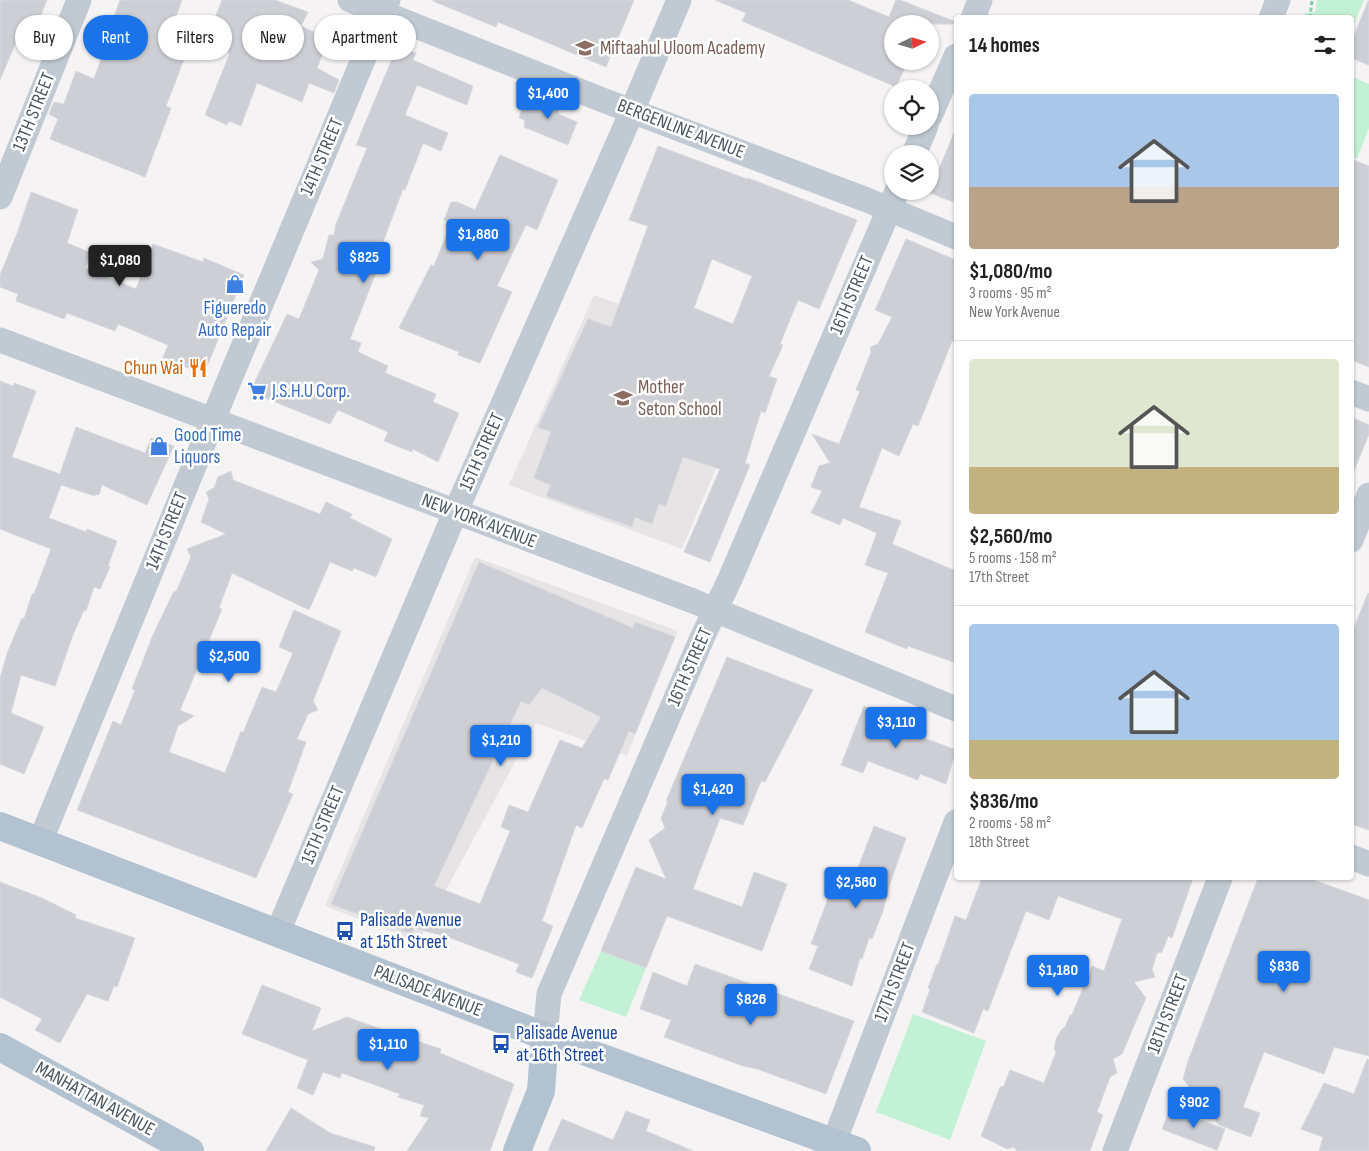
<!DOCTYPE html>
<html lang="en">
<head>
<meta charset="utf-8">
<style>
	:root { --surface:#fff; --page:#f6f6f6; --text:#222; --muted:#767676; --line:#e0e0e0; --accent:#1a73e8 }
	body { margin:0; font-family:"Sofia Sans Condensed",sans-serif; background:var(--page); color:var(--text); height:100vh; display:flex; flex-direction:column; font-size:19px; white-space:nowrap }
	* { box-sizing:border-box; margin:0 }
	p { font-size:16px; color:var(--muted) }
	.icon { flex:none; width:28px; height:28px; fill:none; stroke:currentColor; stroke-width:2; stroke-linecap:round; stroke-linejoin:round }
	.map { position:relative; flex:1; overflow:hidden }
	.drawer { position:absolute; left:954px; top:15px; width:400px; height:865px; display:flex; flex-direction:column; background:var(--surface); border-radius:5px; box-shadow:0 1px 4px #0004 }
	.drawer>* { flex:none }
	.hud { position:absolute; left:15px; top:15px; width:475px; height:45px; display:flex; gap:10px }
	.needle { width:32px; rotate:85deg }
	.controls { position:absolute; left:884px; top:15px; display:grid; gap:10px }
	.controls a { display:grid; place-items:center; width:55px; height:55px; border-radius:50%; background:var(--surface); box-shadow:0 1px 4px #0004; font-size:25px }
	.price { position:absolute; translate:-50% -42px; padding:0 11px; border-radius:5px; background:var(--accent); color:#fff; font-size:16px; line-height:32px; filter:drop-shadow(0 1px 2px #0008) }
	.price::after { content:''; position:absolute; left:50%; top:30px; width:15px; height:11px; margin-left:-8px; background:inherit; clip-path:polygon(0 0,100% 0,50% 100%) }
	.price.active { background:#222; color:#fff }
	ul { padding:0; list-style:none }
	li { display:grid; align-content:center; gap:10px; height:265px; padding:0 15px }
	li+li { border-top:1px solid var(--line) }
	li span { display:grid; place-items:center; height:155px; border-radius:5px; color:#555 }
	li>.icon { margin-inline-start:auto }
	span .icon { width:90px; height:90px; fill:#fffc; stroke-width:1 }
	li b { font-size:21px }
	h2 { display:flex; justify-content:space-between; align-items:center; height:60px; padding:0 15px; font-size:21px }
	.tag { padding:0 18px; border-radius:22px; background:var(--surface); box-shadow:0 1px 4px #0004; font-size:18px; line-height:45px }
	.tag.active { background:var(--accent); color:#fff }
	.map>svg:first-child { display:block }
	.education { fill:#e6e4e5 }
	.green { fill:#c3f1d5 }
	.building { fill:#cdcfd5; stroke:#d7d9de; fill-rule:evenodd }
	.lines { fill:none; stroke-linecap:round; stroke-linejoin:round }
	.path { stroke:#7ad0a6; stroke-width:3; stroke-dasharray:4 2.5; stroke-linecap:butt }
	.minor { stroke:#c1cad2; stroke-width:25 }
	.major { stroke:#b3c2d1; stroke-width:28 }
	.labels { text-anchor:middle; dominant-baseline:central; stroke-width:5; stroke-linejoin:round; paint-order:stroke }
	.education-label { font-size:19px; fill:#785e54; stroke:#fff; text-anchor:start }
	.street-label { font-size:19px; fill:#4a5661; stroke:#fff }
	.shop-label { font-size:19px; fill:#366cbe; stroke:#fff; text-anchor:start }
	.food-label { font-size:19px; fill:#c56008; stroke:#fff; text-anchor:end }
	.transit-label { font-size:19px; fill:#164399; stroke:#fff; text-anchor:start }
</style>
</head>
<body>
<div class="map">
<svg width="1369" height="1151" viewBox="0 0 1369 1151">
	<rect width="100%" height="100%" fill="#f5f3f3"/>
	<!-- education -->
	<g class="education">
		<polygon points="594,295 699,333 721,456 682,549 509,485"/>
		<polygon points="475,557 678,631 627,756 536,723 418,942 325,906"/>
	</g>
	<!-- green -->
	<g class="green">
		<polygon points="1317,0 1364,0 1351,31 1351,18 1303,17 1305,13 1315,12"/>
		<polygon points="1351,76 1369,84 1369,128 1357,159 1351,156"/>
		<polygon points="601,951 646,968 626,1017 579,1000"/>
		<polygon points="913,1014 986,1041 950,1140 876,1112"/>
	</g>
	<!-- building -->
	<g class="building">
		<polygon points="0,0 47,0 32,37 20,33 0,80"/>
		<polygon points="120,0 182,0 165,46 186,54 166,106 171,108 145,177 50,139 58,119 49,114 54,102 64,104 76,71 94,79 114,23 112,23"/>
		<polygon points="222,0 275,0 308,12 301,26 329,39 317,68 339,80 334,93 309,83 302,102 257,83 241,126 229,121 227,125 205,115 230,53 228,53 232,42 209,34"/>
		<polygon points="433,0 634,0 606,67 498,22 496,27 433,1"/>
		<polygon points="715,0 848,0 889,17 896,0 900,0 956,22 956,24 892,24 892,61 908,61 896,87 742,21 746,13"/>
		<polygon points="1368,1 1369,1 1369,65 1351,58 1351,43"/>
		<polygon points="397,47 416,53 413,60 473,86 467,105 417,85 405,115 448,133 441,151 423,143 405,190 403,189 383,242 387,244 350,339 361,343 358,352 388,366 385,373 436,394 433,402 459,413 438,462 413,449 412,452 384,441 388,432 338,410 330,424 250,392 287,314 299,319 319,270 311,262 323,259 329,235 334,235 336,224 367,148 356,145"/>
		<polygon points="550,95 561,99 558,114 577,122 568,145 524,127 525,120 519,118 525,101 543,108"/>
		<polygon points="956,128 956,191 953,202 928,192 930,191"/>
		<path d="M 658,146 L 747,179 L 748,178 L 857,220 L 819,309 L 798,300 L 780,344 L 783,345 L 769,376 L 777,379 L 765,413 L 761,411 L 745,463 L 750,465 L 710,562 L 684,552 L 720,469 L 683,457 L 666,506 L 659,504 L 652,524 L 635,517 L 632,527 L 546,496 L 551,485 L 534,478 L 551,432 L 538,427 L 588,319 L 611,327 L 648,226 L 629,220 ZM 712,259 L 752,276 L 733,324 L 694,308 Z"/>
		<polygon points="500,155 558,180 537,230 526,225 497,286 512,292 480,363 458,355 459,352 399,328 431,265 434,266 451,223 444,220 451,202 457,202 475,210"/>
		<polygon points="1351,159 1369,166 1369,367 1351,360"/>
		<polygon points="31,192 78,210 67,243 91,253 85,268 136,289 153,244 203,262 204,258 244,275 204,374 163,358 168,345 118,324 115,331 67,313 64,319 16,301 18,294 0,287 0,275 18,231"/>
		<polygon points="906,239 956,260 956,343 952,341 918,426 913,424 899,456 882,448 859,507 901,521 892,544 956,571 956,663 908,646 907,649 865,632 888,573 865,565 877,533 843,518 840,525 811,513 822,491 811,487 819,466 830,463 812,434 839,444 860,391 856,390 871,352 870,347 878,344 892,317 875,310"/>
		<polygon points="0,381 13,386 14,383 36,391 12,457 60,474 76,427 145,453 151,438 174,446 147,505 102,485 99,495 95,494 95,496 61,485 49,518 86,532 87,529 117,541 108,566 110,567 100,589 94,587 86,611 84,610 73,635 55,686 21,675 11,713 44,727 24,774 0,764 0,678 8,651 22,618 24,619 32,594 34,594 51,549 0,529"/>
		<polygon points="1351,417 1369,425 1369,434 1352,476"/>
		<polygon points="231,471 233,480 320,514 326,502 352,514 350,518 392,539 376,577 354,568 352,571 330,562 309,610 232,573 219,608 222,609 180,710 194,716 178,726 169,752 225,773 241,731 243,733 262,687 276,692 293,653 279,647 294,610 341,631 313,701 318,710 308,714 297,739 306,742 288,792 293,794 256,878 77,810 113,721 121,725 135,690 132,689 152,637 174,591 176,592 191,557 187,549 226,534 201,522 209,499 206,492 214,488 218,477"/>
		<path d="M 479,562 L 633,628 L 635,622 L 675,637 L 635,734 L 629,731 L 608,780 L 604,779 L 582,828 L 576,825 L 542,921 L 553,926 L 532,978 L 516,972 L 519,964 L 448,937 L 414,928 L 412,934 L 331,904 ZM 542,688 L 601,717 L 582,748 L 560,740 L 528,812 L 509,805 L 501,827 L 510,831 L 480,904 L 434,886 L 521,701 L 529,705 Z"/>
		<polygon points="1368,593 1369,594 1369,830 1351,824 1351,635"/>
		<polygon points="727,657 813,690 765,782 761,781 743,825 720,818 693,889 742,907 754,872 787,884 762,951 667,916 646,968 601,951 636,867 666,879 649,840 665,828 661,818 668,801 666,801"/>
		<polygon points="864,706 873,710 881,709 883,714 908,723 905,731 956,750 946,784 920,774 918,780 868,761 863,773 841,765"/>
		<polygon points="874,826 906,838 886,895 887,896 883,911 872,939 869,938 862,959 860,958 852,986 809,969 818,946 811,944 839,869 855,876"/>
		<polygon points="982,878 1193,878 1172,938 1168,936 1162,952 1157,953 1152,969 1155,977 1134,982 1146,998 1122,1054 1113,1059 1117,1073 1110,1077 1097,1112 1103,1115 1090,1151 1017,1151 1014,1147 1007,1149 981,1136 1000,1087 1004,1086 1010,1070 1044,1083 1056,1052 1054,1049 1056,1039 1062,1029 1065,1027 1070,1015 1072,1015 1092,966 1104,971 1122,919 1058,896 1049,920 1026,911 988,1011 983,1009 974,1033 922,1012 930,989 928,988 937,964 938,965 955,916 966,920"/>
		<polygon points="1258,878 1308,878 1369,900 1369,1056 1334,1047 1324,1074 1264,1052 1243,1107 1260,1113 1251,1137 1219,1125 1183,1079 1188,1061"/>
		<polygon points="0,882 42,898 76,915 75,918 135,938 117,987 114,986 108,1001 87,994 60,1043 35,1030 42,1019 0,997"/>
		<polygon points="695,964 854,1021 826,1094 757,1069 743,1066 664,1037 671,1020 640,1009 653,972 687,986"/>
		<polygon points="262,985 321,1008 312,1031 347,1017 395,1034 441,1049 440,1053 514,1084 490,1151 407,1151 429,1118 420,1116 424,1105 398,1097 400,1094 342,1073 340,1078 323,1072 313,1095 297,1088 308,1060 242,1034"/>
		<polygon points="1367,1059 1369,1060 1369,1151 1319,1151 1323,1137 1301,1129 1324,1083 1354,1094"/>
		<polygon points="291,1108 330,1133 375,1147 374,1151 266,1151"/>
		<polygon points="1170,1109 1225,1129 1217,1150 1162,1129"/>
		<polygon points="626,1111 650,1120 646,1131 693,1151 548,1151 562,1119 613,1140"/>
	</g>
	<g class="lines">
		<!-- path -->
		<polyline class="path" points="1310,18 1312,0"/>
		<!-- minor -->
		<g class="minor">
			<polyline points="350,0 600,99 867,200 956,237"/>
			<polyline points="973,18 980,0"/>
			<polyline points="1271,18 1278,0"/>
			<polyline points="930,116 956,56"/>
			<polyline points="914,154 926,126"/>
			<polyline points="0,197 79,0"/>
			<polyline points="0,340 693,601 956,709"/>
			<polyline points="1351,392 1369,399"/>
			<polyline points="1351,540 1369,495"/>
			<polyline points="40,842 226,388 388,0"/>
			<polyline points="1351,857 1369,864"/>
			<polyline points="277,934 455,513 623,132 679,0"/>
			<polyline points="545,1036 549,994 702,638 730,579 897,191"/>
			<polyline points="834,1142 956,822"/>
			<polyline points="1115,1151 1220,878"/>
		</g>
		<!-- major -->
		<g class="major">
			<polyline points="0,826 578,1049 857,1151"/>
			<polyline points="0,1047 190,1151"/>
			<polyline points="517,1151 541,1091 545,1036"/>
		</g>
	</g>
	<!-- icons -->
	<defs>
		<g id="school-bare" transform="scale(1.5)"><path d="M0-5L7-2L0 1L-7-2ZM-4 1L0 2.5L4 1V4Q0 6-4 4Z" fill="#8d6e63" stroke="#fff" stroke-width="2.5" paint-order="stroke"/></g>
		<g id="shop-bare" transform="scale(1.5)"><path d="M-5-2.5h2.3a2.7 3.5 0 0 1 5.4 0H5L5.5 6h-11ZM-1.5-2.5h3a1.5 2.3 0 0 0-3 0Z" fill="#3f7fe0" stroke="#fff" stroke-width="2.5" paint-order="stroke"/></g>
		<g id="restaurant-bare" transform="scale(1.5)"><path d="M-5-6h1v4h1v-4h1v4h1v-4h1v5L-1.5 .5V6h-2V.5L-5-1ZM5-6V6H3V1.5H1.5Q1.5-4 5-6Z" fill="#e8710a" stroke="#fff" stroke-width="2.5" paint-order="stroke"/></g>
		<g id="supermarket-bare" transform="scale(1.5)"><path d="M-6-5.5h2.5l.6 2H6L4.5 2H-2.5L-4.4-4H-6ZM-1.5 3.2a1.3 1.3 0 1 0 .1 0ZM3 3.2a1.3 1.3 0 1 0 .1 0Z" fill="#3f7fe0" stroke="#fff" stroke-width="2.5" paint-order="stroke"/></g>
		<g id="bus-bare" transform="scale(1.5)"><path d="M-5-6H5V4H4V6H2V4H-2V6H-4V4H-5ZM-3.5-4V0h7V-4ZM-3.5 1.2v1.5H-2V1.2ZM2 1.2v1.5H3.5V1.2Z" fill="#1a4fb4" stroke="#fff" stroke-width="2.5" paint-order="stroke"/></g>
	</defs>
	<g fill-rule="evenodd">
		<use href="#school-bare" x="585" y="48"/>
		<use href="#shop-bare" x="235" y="284"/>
		<use href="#restaurant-bare" x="198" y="368"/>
		<use href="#supermarket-bare" x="257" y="391"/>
		<use href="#school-bare" x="623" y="398"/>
		<use href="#shop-bare" x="159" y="446"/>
		<use href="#bus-bare" x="345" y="931"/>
		<use href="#bus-bare" x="501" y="1044"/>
	</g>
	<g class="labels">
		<!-- education labels -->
		<g class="education-label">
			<text x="600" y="48">Miftaahul Uloom Academy</text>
			<text x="638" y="387">Mother<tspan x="638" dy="22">Seton School</tspan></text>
		</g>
		<!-- street labels -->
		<g class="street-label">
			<text transform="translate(34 112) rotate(-68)">13TH STREET</text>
			<text transform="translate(681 129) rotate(21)">BERGENLINE AVENUE</text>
			<text transform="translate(322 157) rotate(-67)">14TH STREET</text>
			<text transform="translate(852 295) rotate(-67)">16TH STREET</text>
			<text transform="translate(482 452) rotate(-66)">15TH STREET</text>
			<text transform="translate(479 521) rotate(21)">NEW YORK AVENUE</text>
			<text transform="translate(167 531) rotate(-68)">14TH STREET</text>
			<text transform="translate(690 667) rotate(-66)">16TH STREET</text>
			<text transform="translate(323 825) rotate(-67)">15TH STREET</text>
			<text transform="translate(895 982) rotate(-69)">17TH STREET</text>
			<text transform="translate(428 991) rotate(21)">PALISADE AVENUE</text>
			<text transform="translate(1168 1014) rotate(-69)">18TH STREET</text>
			<text transform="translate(95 1099) rotate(29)">MANHATTAN AVENUE</text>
		</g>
		<!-- shop labels -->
		<g class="shop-label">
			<text x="235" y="308" text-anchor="middle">Figueredo<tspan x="235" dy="22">Auto Repair</tspan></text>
			<text x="272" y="391">J.S.H.U Corp.</text>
			<text x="174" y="435">Good Time<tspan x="174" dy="22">Liquors</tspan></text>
		</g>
		<!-- food labels -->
		<g class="food-label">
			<text x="183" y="368">Chun Wai</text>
		</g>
		<!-- transit labels -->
		<g class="transit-label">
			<text x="360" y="920">Palisade Avenue<tspan x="360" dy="22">at 15th Street</tspan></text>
			<text x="516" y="1033">Palisade Avenue<tspan x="516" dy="22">at 16th Street</tspan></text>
		</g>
	</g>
</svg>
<div class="controls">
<a><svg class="needle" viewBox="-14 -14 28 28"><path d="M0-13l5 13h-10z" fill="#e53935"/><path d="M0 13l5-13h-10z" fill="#767676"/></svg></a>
<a><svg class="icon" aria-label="locate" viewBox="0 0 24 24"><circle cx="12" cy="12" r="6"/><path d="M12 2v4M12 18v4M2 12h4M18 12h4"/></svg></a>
<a><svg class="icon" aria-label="layers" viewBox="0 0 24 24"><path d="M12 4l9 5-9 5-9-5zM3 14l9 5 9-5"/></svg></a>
</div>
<b class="price" style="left:548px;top:120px">$1,400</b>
<b class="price" style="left:478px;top:261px">$1,880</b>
<b class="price" style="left:364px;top:284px">$825</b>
<b class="price active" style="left:120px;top:287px">$1,080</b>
<b class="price" style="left:229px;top:683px">$2,500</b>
<b class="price" style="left:896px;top:749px">$3,110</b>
<b class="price" style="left:501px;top:767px">$1,210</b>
<b class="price" style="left:713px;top:816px">$1,420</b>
<b class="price" style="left:856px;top:909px">$2,560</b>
<b class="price" style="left:1284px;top:993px">$836</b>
<b class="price" style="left:1058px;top:997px">$1,180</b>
<b class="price" style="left:751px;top:1026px">$826</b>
<b class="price" style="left:388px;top:1071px">$1,110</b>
<b class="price" style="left:1194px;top:1129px">$902</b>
<div class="hud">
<a class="tag">Buy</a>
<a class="tag active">Rent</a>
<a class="tag">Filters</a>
<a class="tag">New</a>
<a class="tag">Apartment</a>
</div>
<section class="drawer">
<h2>14 homes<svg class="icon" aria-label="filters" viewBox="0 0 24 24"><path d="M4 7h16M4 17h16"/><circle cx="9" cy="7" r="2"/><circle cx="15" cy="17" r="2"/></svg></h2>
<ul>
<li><span style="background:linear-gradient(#a9c7e8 60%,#b9a48a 0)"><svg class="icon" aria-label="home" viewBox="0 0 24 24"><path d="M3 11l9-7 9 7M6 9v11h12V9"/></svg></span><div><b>$1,080/mo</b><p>3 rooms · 95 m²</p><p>New York Avenue</p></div></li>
<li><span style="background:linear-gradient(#dfe7d0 70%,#c2b280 0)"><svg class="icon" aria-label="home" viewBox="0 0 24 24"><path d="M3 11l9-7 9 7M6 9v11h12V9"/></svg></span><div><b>$2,560/mo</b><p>5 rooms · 158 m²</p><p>17th Street</p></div></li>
<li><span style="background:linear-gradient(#a9c7e8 75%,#c2b280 0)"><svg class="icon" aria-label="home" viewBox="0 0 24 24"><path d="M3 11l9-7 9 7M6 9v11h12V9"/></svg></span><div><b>$836/mo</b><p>2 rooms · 58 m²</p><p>18th Street</p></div></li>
</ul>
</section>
</div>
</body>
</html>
